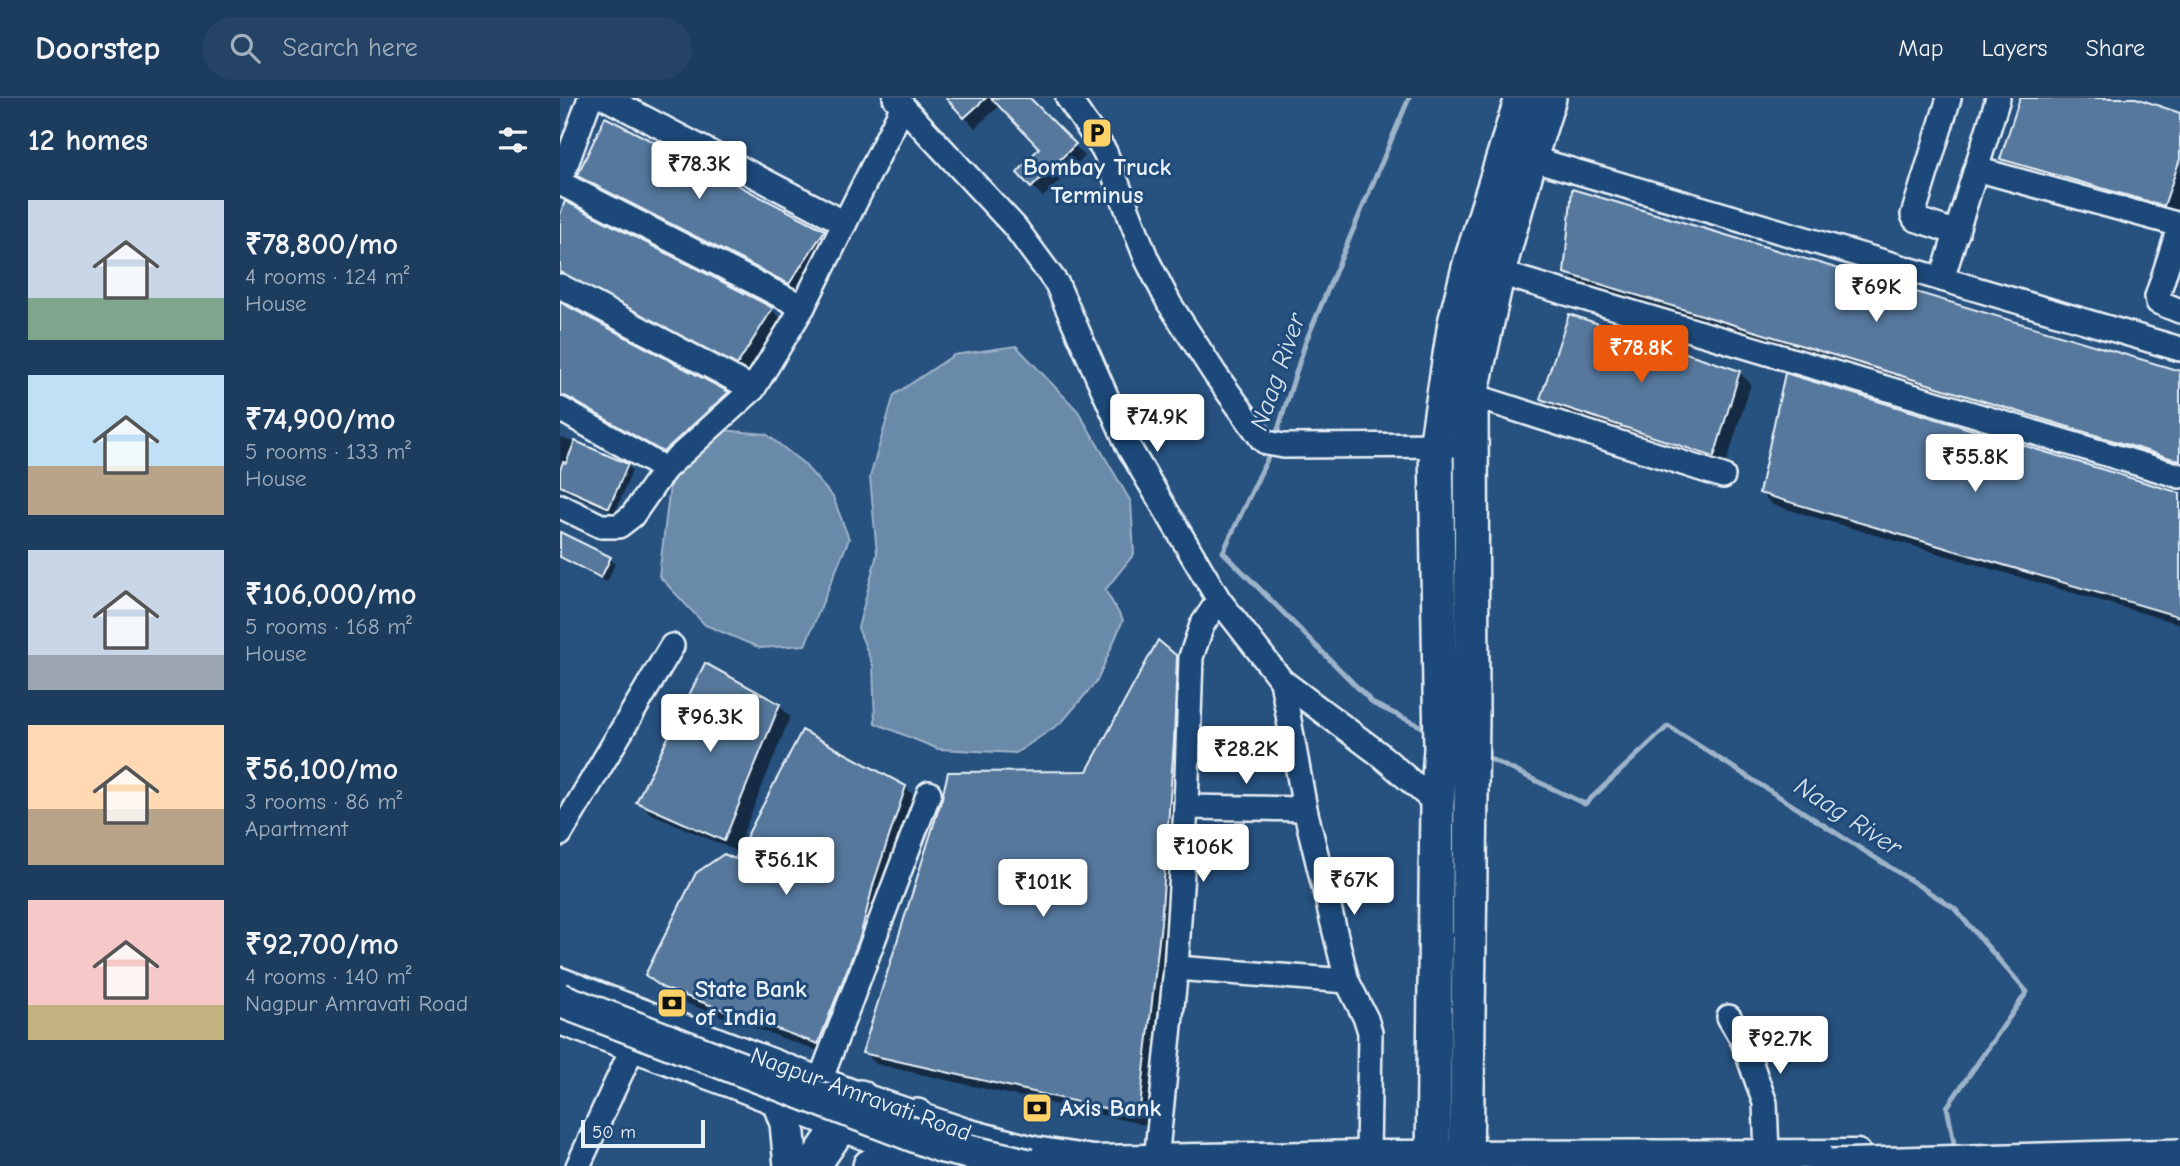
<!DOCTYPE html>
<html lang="en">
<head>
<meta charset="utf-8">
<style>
	:root { --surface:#1d3d5f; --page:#254465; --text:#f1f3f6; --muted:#a0aebd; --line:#3b5674; --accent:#ea580c }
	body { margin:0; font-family:"Comic Neue",sans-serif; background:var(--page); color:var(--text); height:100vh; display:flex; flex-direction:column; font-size:26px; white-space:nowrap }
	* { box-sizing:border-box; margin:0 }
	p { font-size:23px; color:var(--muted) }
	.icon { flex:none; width:38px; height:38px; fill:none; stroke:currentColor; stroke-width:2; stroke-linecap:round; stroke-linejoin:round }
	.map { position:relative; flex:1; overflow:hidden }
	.details { display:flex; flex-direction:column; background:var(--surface); width:560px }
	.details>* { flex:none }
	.scale { position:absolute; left:21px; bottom:18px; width:124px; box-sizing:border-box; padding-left:7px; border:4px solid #e8f1f8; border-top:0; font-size:19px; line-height:24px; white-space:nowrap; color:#e8f1f8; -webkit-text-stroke:5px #1f4a7a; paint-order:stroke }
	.price { position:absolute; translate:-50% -60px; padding:0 16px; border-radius:7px; background:#fff; color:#222; font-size:23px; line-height:46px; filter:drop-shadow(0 2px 4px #0008) }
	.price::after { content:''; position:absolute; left:50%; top:42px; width:21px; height:16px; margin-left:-10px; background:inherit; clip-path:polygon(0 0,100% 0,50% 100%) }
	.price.current { background:var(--accent); color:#fff }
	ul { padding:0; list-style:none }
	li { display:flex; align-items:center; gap:21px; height:175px; padding:0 28px }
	li span { display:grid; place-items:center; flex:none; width:196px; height:140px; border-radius:0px; color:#555 }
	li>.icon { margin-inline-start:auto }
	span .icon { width:84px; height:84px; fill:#fffc; stroke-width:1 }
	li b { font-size:30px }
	h2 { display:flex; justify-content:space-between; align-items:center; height:84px; padding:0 28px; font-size:30px }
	header { display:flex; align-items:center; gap:42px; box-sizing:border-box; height:98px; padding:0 35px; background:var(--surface); border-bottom:2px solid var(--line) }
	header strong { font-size:33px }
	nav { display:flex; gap:38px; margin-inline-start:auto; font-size:24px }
	.search { width:490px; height:63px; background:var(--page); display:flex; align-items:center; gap:18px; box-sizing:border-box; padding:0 24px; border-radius:38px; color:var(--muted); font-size:26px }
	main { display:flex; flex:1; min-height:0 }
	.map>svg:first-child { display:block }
	.water { fill:#6b8aaa; stroke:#9db3c9; stroke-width:2 }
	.shadow { fill:#0007 }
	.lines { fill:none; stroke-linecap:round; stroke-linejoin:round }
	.stream { stroke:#9db3c9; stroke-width:5 }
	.building { fill:#57789d; stroke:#e8f1f8; stroke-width:2 }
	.minor-casing { stroke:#e8f1f8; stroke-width:28 }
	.major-casing { stroke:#e8f1f8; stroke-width:33 }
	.highway-casing { stroke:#e8f1f8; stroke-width:38 }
	.minor { stroke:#1f4a7a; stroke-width:23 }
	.major { stroke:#1f4a7a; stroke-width:28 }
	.highway { stroke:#1f4a7a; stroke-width:33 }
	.highway-bridge-casing { stroke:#e8f1f8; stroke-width:38; stroke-linecap:butt }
	.highway-bridge { stroke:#1f4a7a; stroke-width:33 }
	.labels { text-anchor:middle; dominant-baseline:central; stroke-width:6; stroke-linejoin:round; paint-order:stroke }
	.poi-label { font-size:24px; font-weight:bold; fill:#e8f1f8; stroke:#1f4a7a; text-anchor:start }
	.street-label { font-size:24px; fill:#e8f1f8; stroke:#1f4a7a }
	.water-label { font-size:26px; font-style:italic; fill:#d5e2ec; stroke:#1f4a7a }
</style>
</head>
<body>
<header>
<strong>Doorstep</strong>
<div class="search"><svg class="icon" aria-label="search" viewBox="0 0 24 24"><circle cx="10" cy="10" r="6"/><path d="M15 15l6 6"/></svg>Search here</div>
<nav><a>Map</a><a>Layers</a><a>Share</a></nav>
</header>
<main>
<section class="details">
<h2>12 homes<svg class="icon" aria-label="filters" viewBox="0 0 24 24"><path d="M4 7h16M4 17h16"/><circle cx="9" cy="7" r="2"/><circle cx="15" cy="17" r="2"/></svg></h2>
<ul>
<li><span style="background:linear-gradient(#c9d6e8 70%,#7fa58c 0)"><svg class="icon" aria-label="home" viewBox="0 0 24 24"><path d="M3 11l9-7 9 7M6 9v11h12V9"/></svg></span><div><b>₹78,800/mo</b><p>4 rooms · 124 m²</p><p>House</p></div></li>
<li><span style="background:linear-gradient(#bfe0f5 65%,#b9a48a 0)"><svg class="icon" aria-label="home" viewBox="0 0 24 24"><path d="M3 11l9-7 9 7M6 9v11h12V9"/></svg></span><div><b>₹74,900/mo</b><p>5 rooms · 133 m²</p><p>House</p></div></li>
<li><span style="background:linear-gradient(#c9d6e8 75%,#9aa5b1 0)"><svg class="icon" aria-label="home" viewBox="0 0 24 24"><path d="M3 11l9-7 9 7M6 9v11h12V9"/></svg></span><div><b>₹106,000/mo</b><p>5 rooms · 168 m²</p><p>House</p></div></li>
<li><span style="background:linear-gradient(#ffd9b3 60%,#b9a48a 0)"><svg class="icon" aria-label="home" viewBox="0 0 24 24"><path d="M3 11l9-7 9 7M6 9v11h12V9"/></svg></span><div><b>₹56,100/mo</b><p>3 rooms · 86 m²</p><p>Apartment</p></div></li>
<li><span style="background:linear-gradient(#f6c9c9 75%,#c2b280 0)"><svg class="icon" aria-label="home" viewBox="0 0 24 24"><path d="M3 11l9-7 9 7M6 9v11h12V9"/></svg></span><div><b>₹92,700/mo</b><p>4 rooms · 140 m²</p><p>Nagpur Amravati Road</p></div></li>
</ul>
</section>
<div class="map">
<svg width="1620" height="1068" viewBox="0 0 1620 1068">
	<rect width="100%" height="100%" fill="#27517f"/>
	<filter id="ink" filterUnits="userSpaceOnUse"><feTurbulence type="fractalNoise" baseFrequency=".0143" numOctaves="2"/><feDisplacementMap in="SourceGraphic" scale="14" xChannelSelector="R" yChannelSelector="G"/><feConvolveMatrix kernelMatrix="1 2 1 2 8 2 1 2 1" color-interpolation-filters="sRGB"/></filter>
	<g filter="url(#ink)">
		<!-- water -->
		<g class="water">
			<polygon points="456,248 518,313 571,404 574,456 545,492 563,522 537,583 502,624 456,655 378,651 315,625 313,568 298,530 317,456 310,379 334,297 394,257"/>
			<polygon points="161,332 206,336 243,365 273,399 289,441 245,547 200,550 145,527 99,478 112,371"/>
		</g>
		<!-- shadow -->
		<g class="shadow">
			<polygon points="388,0 467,0 525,58 483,99 459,75 481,50 440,7 415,30"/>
			<polygon points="1462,0 1570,0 1620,17 1620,107 1616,119 1454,72 1442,60"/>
			<polygon points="19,78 264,133 275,145 242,197 31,89"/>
			<polygon points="1013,93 1620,275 1620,371 1018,186 1006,174"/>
			<polygon points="6,106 212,212 224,223 190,277 0,192 0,122"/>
			<polygon points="0,206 168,295 179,307 116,364 0,304"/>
			<polygon points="1180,275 1191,286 1165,369 994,312 982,300"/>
			<polygon points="0,339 67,367 72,373 55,415 0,391"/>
			<polygon points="1467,349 1620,397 1620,526 1213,407 1201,395"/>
			<polygon points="0,435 50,460 55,466 47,484 0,459"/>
			<polygon points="616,560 628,572 623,691 590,1028 316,966 304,954 528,675"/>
			<polygon points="219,607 230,619 176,753 90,715 78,703"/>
			<polygon points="345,689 357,701 270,957 117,902 87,877 176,763"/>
		</g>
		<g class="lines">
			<!-- stream -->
			<g class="stream">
				<polyline points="715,341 746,243 849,0"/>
				<polyline points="712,351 663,454 814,606 869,632"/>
				<polyline points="922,657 1025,706 1108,628 1394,810 1467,894 1387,1009 1396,1055"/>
			</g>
		</g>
		<!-- building -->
		<g class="building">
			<polygon points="386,0 426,0 404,20"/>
			<polygon points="431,0 470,0 516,46 471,90 457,75 479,50"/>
			<polygon points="1460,0 1576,0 1620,15 1620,61 1604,108 1440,61"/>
			<polygon points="45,19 265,132 229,186 17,78"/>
			<polygon points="1012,91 1620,273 1620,363 1004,175"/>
			<polygon points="5,103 213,210 177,267 0,174 0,117"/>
			<polygon points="0,204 169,294 103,354 7,299 0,297"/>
			<polygon points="1009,216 1180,273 1154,359 980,301"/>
			<polygon points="1225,275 1620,395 1620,519 1199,395"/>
			<polygon points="15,343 68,366 49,410 0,388 0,372 3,364 6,365"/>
			<polygon points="0,434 51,459 41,480 0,459"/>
			<polygon points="598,542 617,558 614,644 601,825 579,1018 302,955 382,700 388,674 527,673"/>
			<polygon points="145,565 220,606 164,743 76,704"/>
			<polygon points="242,632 346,688 314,784 300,839 258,946 103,890 85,877 136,775 164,756 175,761"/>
		</g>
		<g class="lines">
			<!-- minor casing -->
			<g class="minor-casing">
				<g id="minor">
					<polyline points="46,0 285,125"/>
					<polyline points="335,0 455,129 497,186 568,348 659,502 722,583 818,655 877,706"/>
					<polyline points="508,0 545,54 587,162 609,205 655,276 702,341 707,345 724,348 909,347"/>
					<polyline points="1389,0 1353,117 1355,121 1397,135"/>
					<polyline points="970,60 1620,251"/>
					<polyline points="1416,71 1620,127"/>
					<polyline points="0,83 30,0"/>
					<polyline points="0,85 243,209"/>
					<polyline points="1620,127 1597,199 1598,204 1620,213"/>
					<polyline points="926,171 1620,378"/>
					<polyline points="1382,181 1438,0"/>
					<polyline points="0,188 193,291"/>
					<polyline points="911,297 1163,378"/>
					<polyline points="0,311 105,371"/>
					<polyline points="0,408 41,428 59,428 72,418 105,371 193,291 243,209 343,8"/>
					<polyline points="722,583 745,711 787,883 806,921 810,934 808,1057"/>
					<polyline points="626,709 745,711"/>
					<polyline points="0,736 112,548"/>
					<polyline points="616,870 787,883"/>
					<polyline points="1169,919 1183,943 1205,1005 1207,1055"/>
					<polyline points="260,983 369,695"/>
					<polyline points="596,1062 616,870 626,709 631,559 642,527 659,502"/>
					<polyline points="18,1068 73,949"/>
				</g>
			</g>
			<!-- major casing -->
			<g class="major-casing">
				<g id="major">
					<polyline points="0,884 300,999 406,1035 474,1053 533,1062 808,1057 1297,1056"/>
					<polyline points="0,922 174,986 383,1068"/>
				</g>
			</g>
			<!-- highway casing -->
			<g class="highway-casing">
				<g id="highway">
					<polyline points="219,1004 227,1025 231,1068"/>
					<polyline points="253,1068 300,999"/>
					<polyline points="310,1068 344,1053 357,1018"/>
					<polyline points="873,1068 877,706 881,651 876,349 895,225 910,166 962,0"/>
					<polyline points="906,1068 912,619 911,297 938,174 970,60 989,0"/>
				</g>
			</g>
			<!-- minor -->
			<use href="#minor" class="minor"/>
			<!-- major -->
			<use href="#major" class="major"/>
			<!-- highway -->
			<use href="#highway" class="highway"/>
			<!-- highway-bridge casing -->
			<g class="highway-bridge-casing">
				<g id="highway-bridge">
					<polyline points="0,902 383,1048 469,1068"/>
					<polyline points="1271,1068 1620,1058"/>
				</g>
			</g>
			<!-- highway-bridge -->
			<use href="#highway-bridge" class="highway-bridge"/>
		</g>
	</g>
	<!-- icons -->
	<defs>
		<g id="parking-square" transform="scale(1.575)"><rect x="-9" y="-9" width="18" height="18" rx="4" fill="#ffd166" stroke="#1f4a7a"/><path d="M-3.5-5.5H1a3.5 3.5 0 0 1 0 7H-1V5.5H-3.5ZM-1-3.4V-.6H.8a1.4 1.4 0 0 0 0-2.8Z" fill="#111"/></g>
		<g id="bank-square" transform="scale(1.575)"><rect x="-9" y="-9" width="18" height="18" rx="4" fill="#ffd166" stroke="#1f4a7a"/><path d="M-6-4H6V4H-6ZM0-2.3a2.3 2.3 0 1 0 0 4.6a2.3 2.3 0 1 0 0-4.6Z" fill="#111"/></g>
	</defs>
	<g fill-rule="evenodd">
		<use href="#parking-square" x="537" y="35"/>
		<use href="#bank-square" x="112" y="905"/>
		<use href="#bank-square" x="477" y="1010"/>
	</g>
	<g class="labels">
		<!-- poi labels -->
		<g class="poi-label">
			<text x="537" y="69" text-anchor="middle">Bombay Truck<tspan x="537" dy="28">Terminus</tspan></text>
			<text x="135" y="891">State Bank<tspan x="135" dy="28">of India</tspan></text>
			<text x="500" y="1010">Axis Bank</text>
		</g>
		<!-- street labels -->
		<g class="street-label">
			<text transform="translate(301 996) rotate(20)">Nagpur Amravati Road</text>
		</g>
		<!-- water labels -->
		<g class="water-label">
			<text transform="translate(718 274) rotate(-71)">Naag River</text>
			<text transform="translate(1288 719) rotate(33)">Naag River</text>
		</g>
	</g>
</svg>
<div class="scale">50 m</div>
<b class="price" style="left:139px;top:103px">₹78.3K</b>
<b class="price" style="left:1316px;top:226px">₹69K</b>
<b class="price current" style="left:1081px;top:287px">₹78.8K</b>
<b class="price" style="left:597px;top:356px">₹74.9K</b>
<b class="price" style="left:1415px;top:396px">₹55.8K</b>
<b class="price" style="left:150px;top:656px">₹96.3K</b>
<b class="price" style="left:686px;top:688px">₹28.2K</b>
<b class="price" style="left:643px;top:786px">₹106K</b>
<b class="price" style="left:226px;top:799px">₹56.1K</b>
<b class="price" style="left:794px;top:819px">₹67K</b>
<b class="price" style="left:483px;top:821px">₹101K</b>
<b class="price" style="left:1220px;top:978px">₹92.7K</b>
</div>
</main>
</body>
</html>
